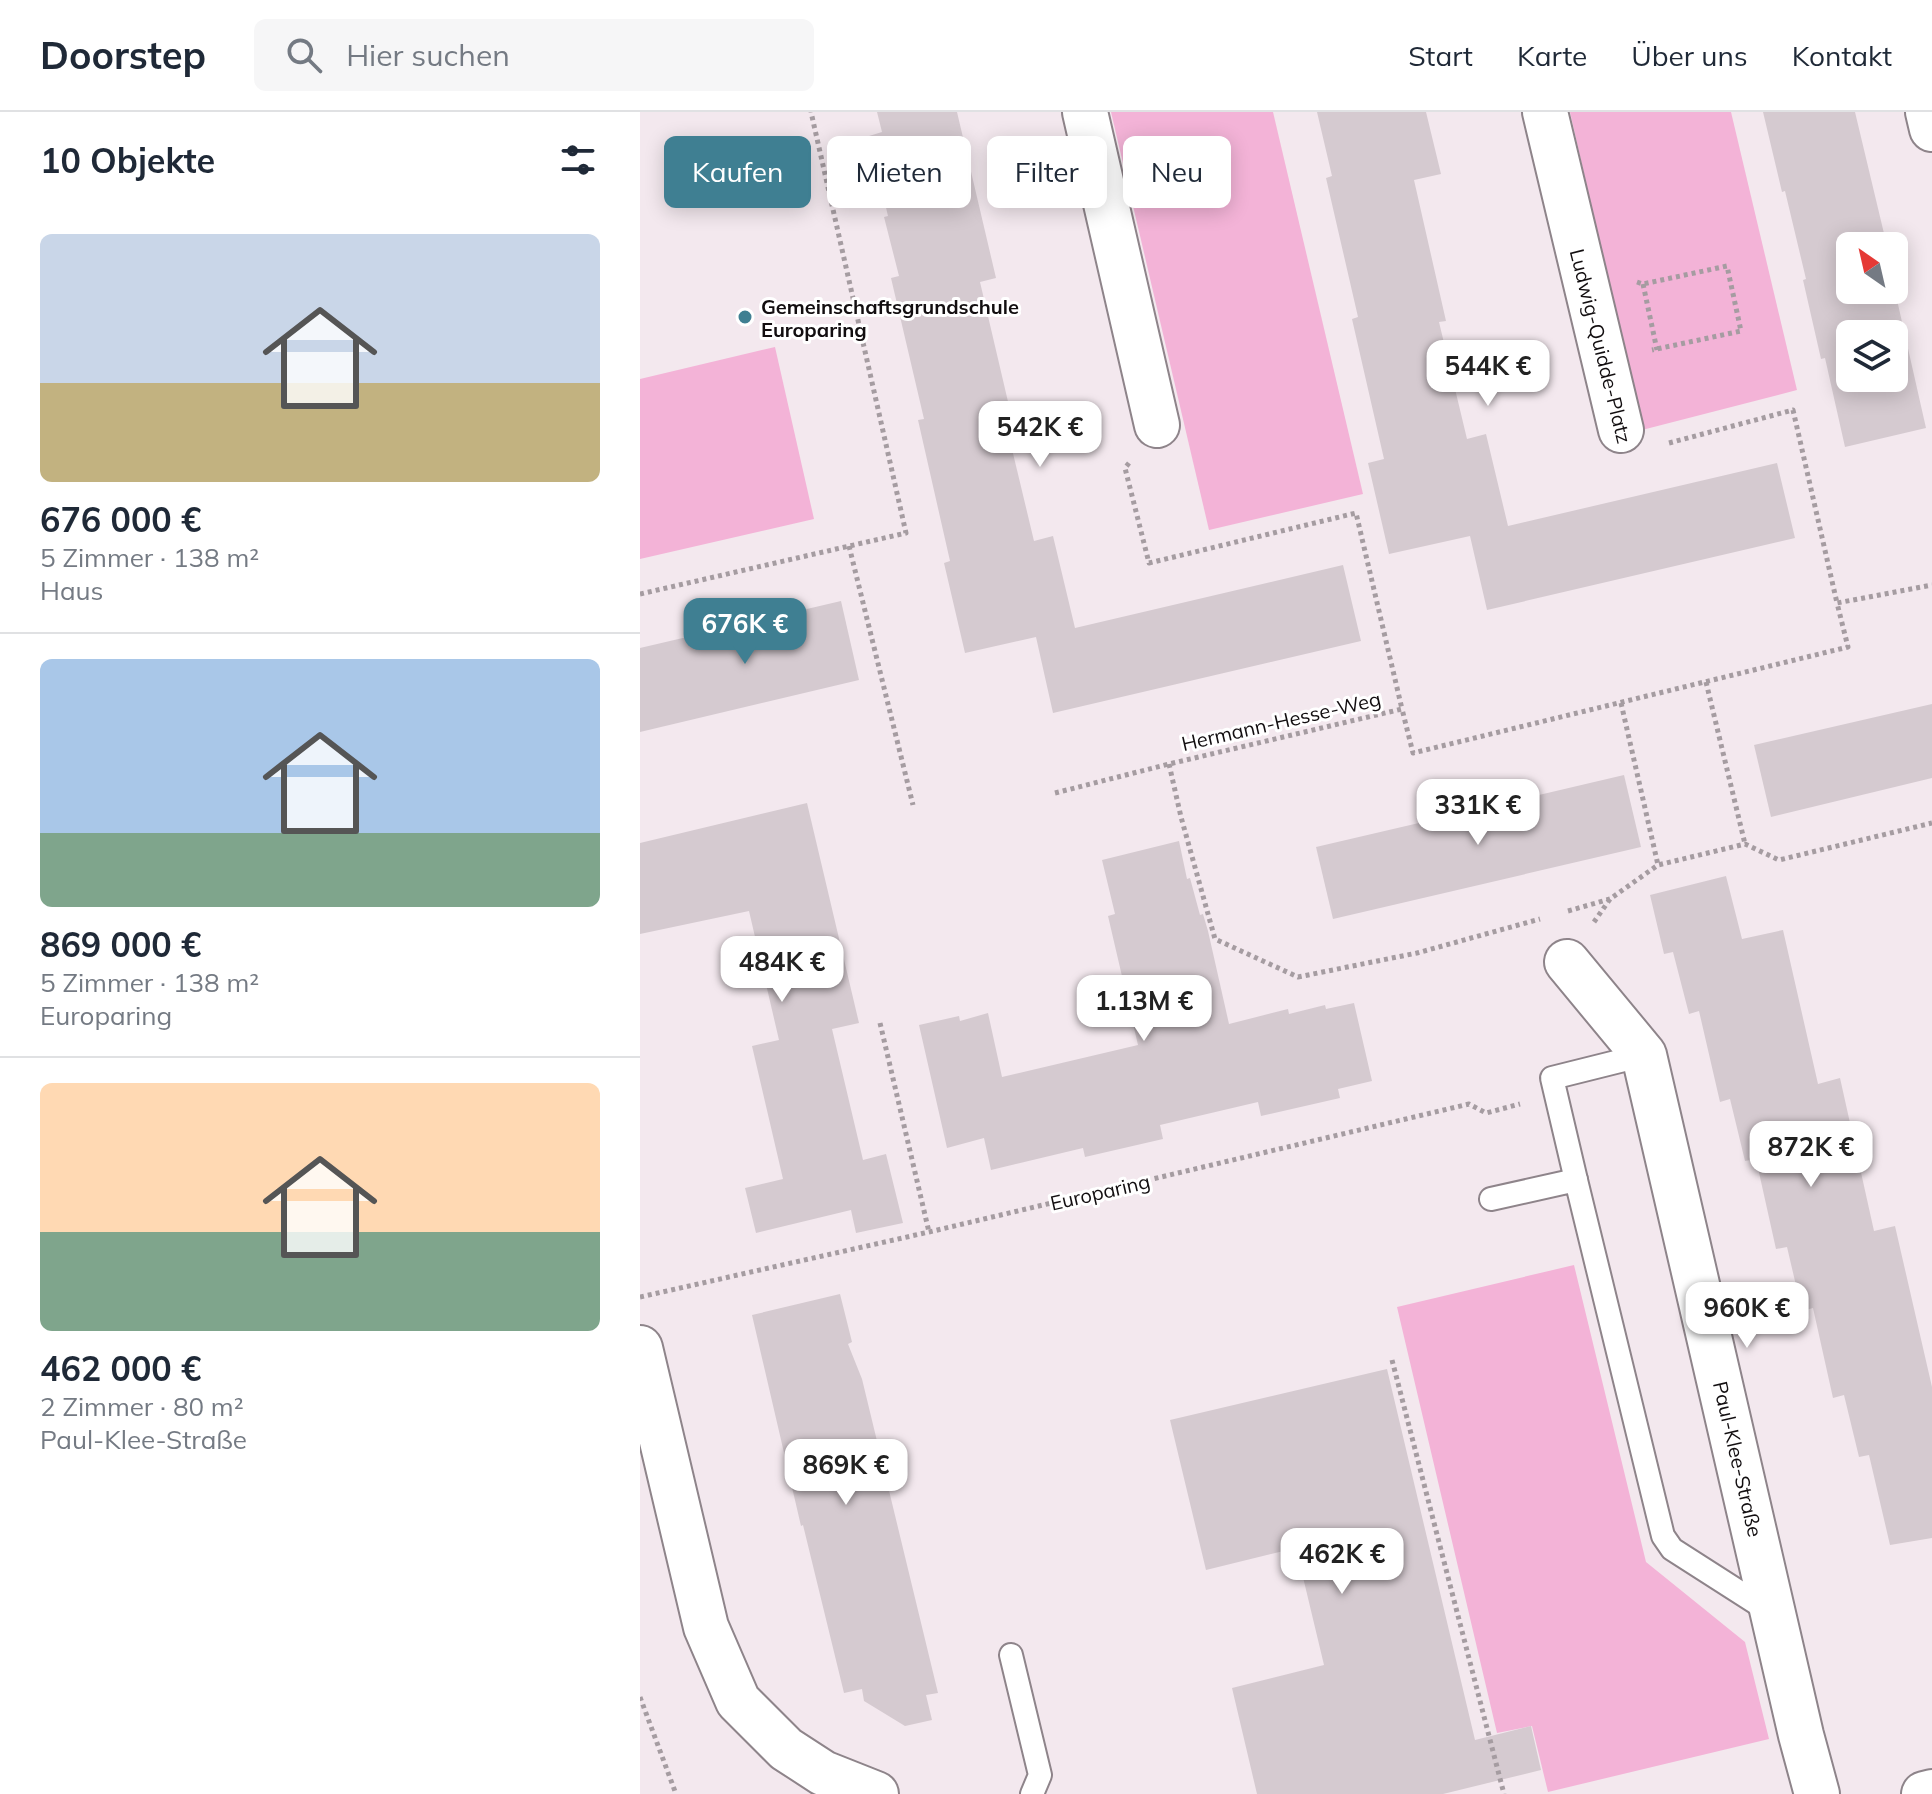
<!DOCTYPE html>
<html lang="de">
<head>
<meta charset="utf-8">
<style>
	:root { --surface:#fff; --page:#f6f6f7; --text:#1f2937; --muted:#747a83; --line:#e0e1e3; --accent:#3f7f92 }
	body { margin:0; font-family:Mulish,sans-serif; background:var(--page); color:var(--text); height:100vh; display:flex; flex-direction:column; font-size:30px; white-space:nowrap }
	* { box-sizing:border-box; margin:0 }
	p { font-size:26px; color:var(--muted) }
	.icon { flex:none; width:44px; height:44px; fill:none; stroke:currentColor; stroke-width:2; stroke-linecap:round; stroke-linejoin:round }
	.map { position:relative; flex:1; overflow:hidden }
	.sheet { display:flex; flex-direction:column; background:var(--surface); width:640px }
	.sheet>* { flex:none }
	.guide { position:absolute; left:24px; top:24px; width:760px; height:72px; display:flex; gap:16px }
	.needle { width:52px; rotate:326deg }
	.controls { position:absolute; left:1196px; top:120px; display:grid; gap:16px }
	.controls a { display:grid; place-items:center; width:72px; height:72px; border-radius:12px; background:var(--surface); box-shadow:0 4px 20px #0003; font-size:40px }
	.price { position:absolute; translate:-50% -68px; padding:0 18px; border-radius:16px; background:#fff; color:#222; font-size:26px; line-height:52px; filter:drop-shadow(0 2px 4px #0008) }
	.price::after { content:''; position:absolute; left:50%; top:48px; width:24px; height:18px; margin-left:-12px; background:inherit; clip-path:polygon(0 0,100% 0,50% 100%) }
	.price.current { background:var(--accent); color:#fff }
	ul { padding:0; list-style:none }
	li { display:grid; align-content:center; gap:16px; height:424px; padding:0 40px }
	li+li { border-top:2px solid var(--line) }
	li span { display:grid; place-items:center; height:248px; border-radius:12px; color:#555 }
	li>.icon { margin-inline-start:auto }
	span .icon { width:144px; height:144px; fill:#fffc; stroke-width:1 }
	li b { font-size:34px }
	h2 { display:flex; justify-content:space-between; align-items:center; height:96px; padding:0 40px; font-size:34px }
	.chip { padding:0 28px; border-radius:12px; background:var(--surface); box-shadow:0 4px 20px #0003; font-size:28px; line-height:72px }
	.chip.current { background:var(--accent); color:#fff }
	header { display:flex; align-items:center; gap:48px; box-sizing:border-box; height:112px; padding:0 40px; background:var(--surface); border-bottom:2px solid var(--line) }
	header strong { font-size:38px }
	nav { display:flex; gap:44px; margin-inline-start:auto; font-size:28px }
	.search { width:560px; height:72px; background:var(--page); display:flex; align-items:center; gap:20px; box-sizing:border-box; padding:0 28px; border-radius:12px; color:var(--muted); font-size:30px }
	main { display:flex; flex:1; min-height:0 }
	.map>svg:first-child { display:block }
	.green { fill:#f3b3d7 }
	.building { fill:#d5cad0; fill-rule:evenodd }
	.lines { fill:none; stroke-linecap:round; stroke-linejoin:round }
	.lane-casing { stroke:#8e848a; stroke-width:26 }
	.street-casing { stroke:#8e848a; stroke-width:48 }
	.path { stroke:#a59ca1; stroke-width:5; stroke-dasharray:4 4; stroke-linecap:butt }
	.lane { stroke:#fff; stroke-width:22 }
	.street { stroke:#fff; stroke-width:44 }
	.poi-dot { fill:#3f7f92; stroke:#fff; stroke-width:3 }
	.labels { text-anchor:middle; dominant-baseline:central; stroke-width:6; stroke-linejoin:round; paint-order:stroke }
	.poi-label { font-size:20px; font-weight:bold; fill:#120e10; stroke:#fff; text-anchor:start }
	.street-label { font-size:20px; fill:#120e10; stroke:#fff }
</style>
</head>
<body>
<header>
<strong>Doorstep</strong>
<div class="search"><svg class="icon" aria-label="search" viewBox="0 0 24 24"><circle cx="10" cy="10" r="6"/><path d="M15 15l6 6"/></svg>Hier suchen</div>
<nav><a>Start</a><a>Karte</a><a>Über uns</a><a>Kontakt</a></nav>
</header>
<main>
<section class="sheet">
<h2>10 Objekte<svg class="icon" aria-label="filters" viewBox="0 0 24 24"><path d="M4 7h16M4 17h16"/><circle cx="9" cy="7" r="2"/><circle cx="15" cy="17" r="2"/></svg></h2>
<ul>
<li><span style="background:linear-gradient(#c9d6e8 60%,#c2b280 0)"><svg class="icon" aria-label="home" viewBox="0 0 24 24"><path d="M3 11l9-7 9 7M6 9v11h12V9"/></svg></span><div><b>676 000 €</b><p>5 Zimmer · 138 m²</p><p>Haus</p></div></li>
<li><span style="background:linear-gradient(#a9c7e8 70%,#7fa58c 0)"><svg class="icon" aria-label="home" viewBox="0 0 24 24"><path d="M3 11l9-7 9 7M6 9v11h12V9"/></svg></span><div><b>869 000 €</b><p>5 Zimmer · 138 m²</p><p>Europaring</p></div></li>
<li><span style="background:linear-gradient(#ffd9b3 60%,#7fa58c 0)"><svg class="icon" aria-label="home" viewBox="0 0 24 24"><path d="M3 11l9-7 9 7M6 9v11h12V9"/></svg></span><div><b>462 000 €</b><p>2 Zimmer · 80 m²</p><p>Paul-Klee-Straße</p></div></li>
</ul>
</section>
<div class="map">
<svg width="1292" height="1682" viewBox="0 0 1292 1682">
	<rect width="100%" height="100%" fill="#f3e8ee"/>
	<!-- green -->
	<g class="green">
		<polygon points="471,0 633,0 723,382 569,418"/>
		<polygon points="930,0 1091,0 1157,278 1002,318"/>
		<polygon points="135,235 174,407 0,447 0,267"/>
		<polygon points="934,1153 1006,1450 1105,1530 1129,1627 908,1680 892,1614 857,1621 757,1195"/>
	</g>
	<!-- building -->
	<g class="building">
		<polygon points="237,0 317,0 356,166 340,170 373,311 366,312 394,429 413,424 435,516 703,453 721,529 413,601 396,525 325,541 304,451 310,449 278,308 284,307 251,166 259,164 244,105 248,104 229,24 242,20"/>
		<polygon points="677,0 786,0 801,62 774,68 806,209 799,210 827,327 846,322 868,414 1137,351 1155,426 847,498 830,424 749,442 728,351 744,347 712,207 718,205 686,66 692,64"/>
		<path d="M 1123,0 L 1215,0 L 1247,134 L 1210,134 L 1210,178 L 1254,178 L 1254,164 L 1257,178 L 1255,179 L 1286,316 L 1205,335 L 1185,246 L 1181,247 L 1163,168 L 1166,167 L 1145,79 L 1142,80 ZM 1210,222 L 1254,222 L 1254,266 L 1210,266 Z"/>
		<polygon points="201,489 219,568 0,620 0,536"/>
		<polygon points="1292,592 1292,666 1131,705 1114,633"/>
		<polygon points="984,663 1001,735 693,807 676,735"/>
		<polygon points="167,691 219,911 192,917 223,1048 246,1042 263,1111 216,1121 211,1098 116,1121 105,1076 143,1067 112,934 139,928 109,799 0,822 0,731"/>
		<polygon points="539,729 547,767 550,766 560,803 563,802 568,819 589,912 648,897 649,902 685,893 686,897 714,891 732,969 698,977 700,986 621,1004 618,990 520,1013 523,1027 445,1045 443,1036 351,1058 344,1026 307,1036 279,913 319,904 320,909 348,901 362,965 498,933 468,804 475,802 462,748"/>
		<polygon points="1086,764 1102,827 1143,818 1178,972 1200,966 1234,1119 1255,1114 1292,1275 1292,1426 1250,1433 1229,1343 1219,1345 1204,1283 1193,1286 1173,1196 1162,1199 1147,1135 1136,1137 1116,1047 1105,1049 1090,987 1080,990 1059,899 1049,902 1033,840 1024,842 1010,783"/>
		<polygon points="200,1182 212,1230 208,1232 222,1267 298,1581 286,1583 292,1608 265,1614 224,1589 222,1577 204,1581 163,1413 161,1414 112,1203"/>
		<polygon points="747,1257 835,1628 891,1614 901,1658 803,1682 617,1682 592,1576 684,1553 656,1436 566,1458 530,1308"/>
	</g>
	<g class="lines">
		<!-- lane casing -->
		<g class="lane-casing">
			<g id="lane">
				<polyline points="936,1068 912,966 1004,943"/>
				<polyline points="851,1087 936,1068 1023,1424 1032,1437 1132,1501"/>
				<polyline points="371,1543 400,1663 392,1682"/>
			</g>
		</g>
		<!-- street casing -->
		<g class="street-casing">
			<g id="street">
				<polyline points="445,0 517,313"/>
				<polyline points="905,0 981,318"/>
				<polyline points="1288,0 1292,17"/>
				<polyline points="927,850 1004,943 1161,1623 1177,1682"/>
				<polyline points="0,1236 66,1515 98,1589 146,1637 183,1661 236,1682"/>
				<polyline points="1284,1682 1292,1680"/>
			</g>
		</g>
		<!-- path -->
		<g class="path">
			<polyline points="997,170 1003,172 1087,154 1101,219 1012,238"/>
			<polyline points="1003,172 1017,238"/>
			<polyline points="1029,331 1153,298 1197,491"/>
			<polyline points="489,351 485,356 509,451 716,401 762,597"/>
			<polyline points="209,434 273,693"/>
			<polyline points="0,482 266,421 171,0"/>
			<polyline points="1066,570 1105,732"/>
			<polyline points="981,591 1018,753"/>
			<polyline points="529,652 541,705 575,827 658,865 777,841 900,807"/>
			<polyline points="415,681 529,652 762,597 773,641 1208,535 1197,491 1292,473"/>
			<polyline points="928,799 970,787"/>
			<polyline points="954,810 970,787 1018,753 1105,732 1139,748 1292,711"/>
			<polyline points="240,911 289,1120"/>
			<polyline points="0,1185 289,1120 829,992 846,1001 880,992"/>
			<polyline points="752,1248 864,1682"/>
			<polyline points="0,1585 36,1682"/>
		</g>
		<!-- lane -->
		<use href="#lane" class="lane"/>
		<!-- street -->
		<use href="#street" class="street"/>
	</g>
	<!-- markers -->
	<circle class="poi-dot" cx="105" cy="205" r="8"/>
	<g class="labels">
		<!-- poi labels -->
		<g class="poi-label">
			<text x="121" y="194">Gemeinschaftsgrundschule<tspan x="121" dy="23">Europaring</tspan></text>
		</g>
		<!-- street labels -->
		<g class="street-label">
			<text transform="translate(961 234) rotate(76)">Ludwig-Quidde-Platz</text>
			<text transform="translate(641 609) rotate(-13)">Hermann-Hesse-Weg</text>
			<text transform="translate(460 1080) rotate(-13)">Europaring</text>
			<text transform="translate(1098 1347) rotate(77)">Paul-Klee-Straße</text>
		</g>
	</g>
</svg>
<div class="controls">
<a><svg class="needle" viewBox="-14 -14 28 28"><path d="M0-13l5 13h-10z" fill="#e53935"/><path d="M0 13l5-13h-10z" fill="#747a83"/></svg></a>
<a><svg class="icon" aria-label="layers" viewBox="0 0 24 24"><path d="M12 4l9 5-9 5-9-5zM3 14l9 5 9-5"/></svg></a>
</div>
<b class="price" style="left:848px;top:296px">544K €</b>
<b class="price" style="left:400px;top:357px">542K €</b>
<b class="price current" style="left:105px;top:554px">676K €</b>
<b class="price" style="left:838px;top:735px">331K €</b>
<b class="price" style="left:142px;top:892px">484K €</b>
<b class="price" style="left:504px;top:931px">1.13M €</b>
<b class="price" style="left:1171px;top:1077px">872K €</b>
<b class="price" style="left:1107px;top:1238px">960K €</b>
<b class="price" style="left:206px;top:1395px">869K €</b>
<b class="price" style="left:702px;top:1484px">462K €</b>
<div class="guide">
<a class="chip current">Kaufen</a>
<a class="chip">Mieten</a>
<a class="chip">Filter</a>
<a class="chip">Neu</a>
</div>
</div>
</main>
</body>
</html>
